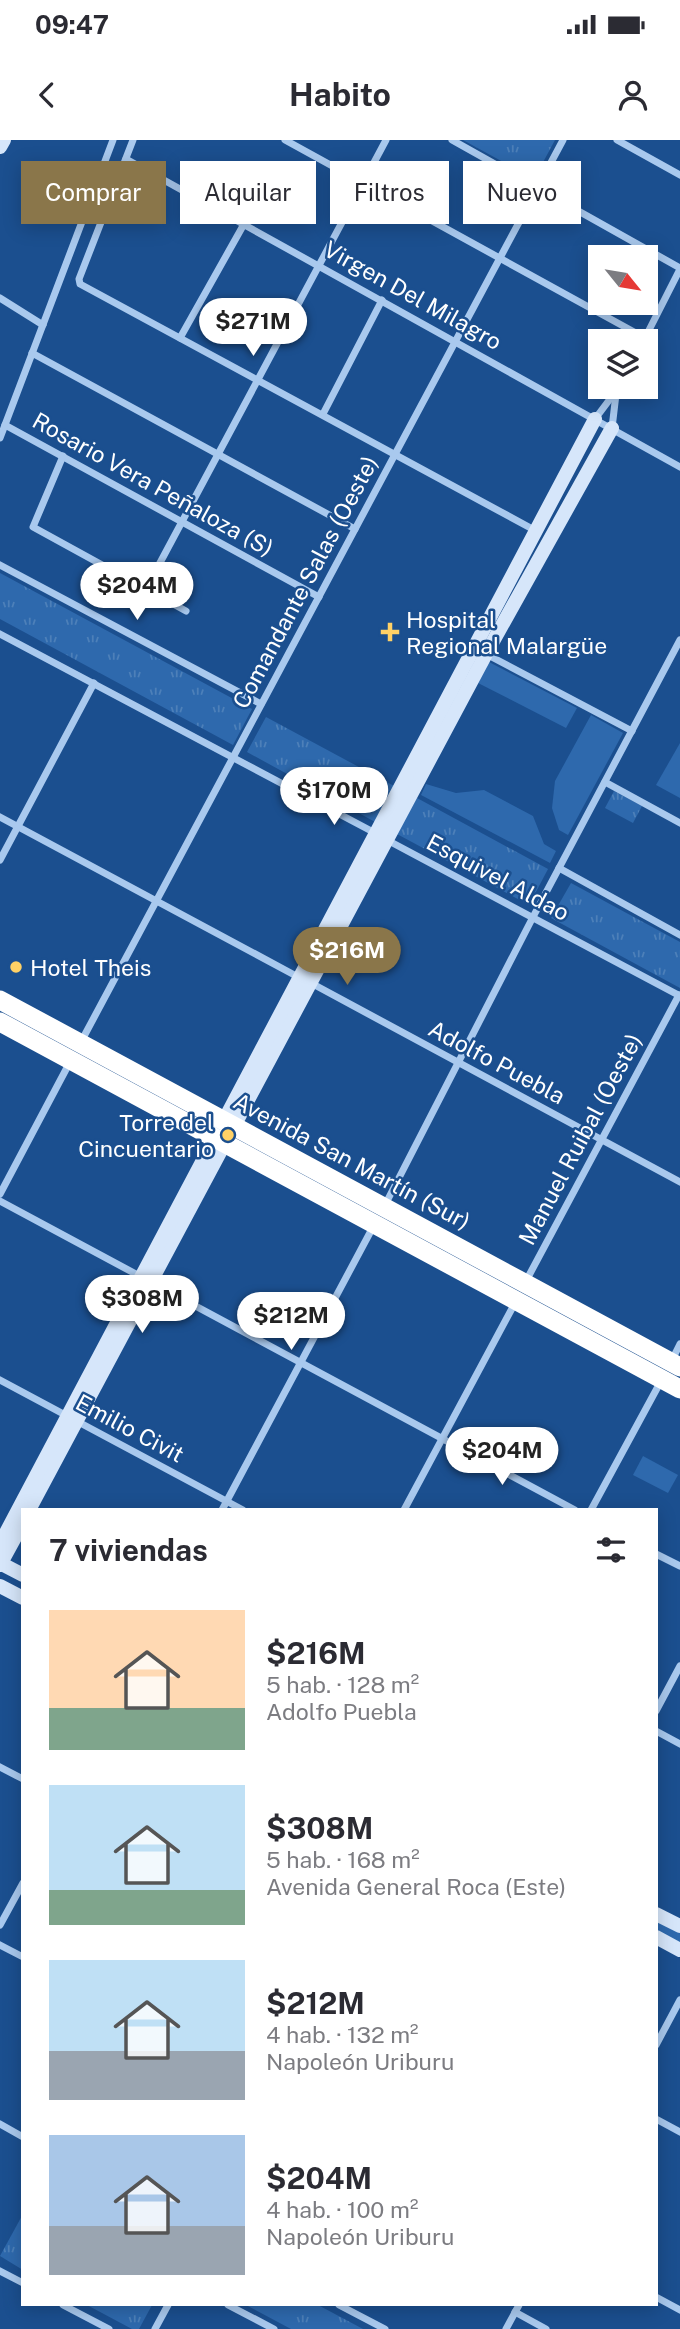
<!DOCTYPE html>
<html lang="es">
<head>
<meta charset="utf-8">
<style>
	:root { --surface:#fff; --page:#f7f7f7; --text:#2b2b33; --muted:#7c7c81; --accent:#8a764a }
	body { margin:0; font-family:"Public Sans",sans-serif; background:var(--page); color:var(--text); height:100vh; display:flex; flex-direction:column; font-size:26px; white-space:nowrap }
	* { box-sizing:border-box; margin:0 }
	p { font-size:23px; color:var(--muted) }
	.icon { flex:none; width:38px; height:38px; fill:none; stroke:currentColor; stroke-width:2; stroke-linecap:round; stroke-linejoin:round }
	.map { position:relative; flex:1; overflow:hidden }
	.side { position:absolute; left:21px; top:1368px; width:637px; height:798px; display:flex; flex-direction:column; background:var(--surface); border-radius:0px; box-shadow:0 4px 18px #0003 }
	.side>* { flex:none }
	.banner { position:absolute; left:21px; top:21px; width:639px; height:63px; display:flex; gap:14px }
	.needle { width:46px; rotate:120deg }
	.controls { position:absolute; left:588px; top:105px; display:grid; gap:14px }
	.controls a { display:grid; place-items:center; width:70px; height:70px; border-radius:0px; background:var(--surface); box-shadow:0 4px 18px #0003; font-size:35px }
	.price { position:absolute; translate:-50% -60px; padding:0 16px; border-radius:24px; background:#fff; color:#222; font-size:23px; line-height:46px; filter:drop-shadow(0 2px 4px #0008) }
	.price::after { content:''; position:absolute; left:50%; top:42px; width:21px; height:16px; margin-left:-10px; background:inherit; clip-path:polygon(0 0,100% 0,50% 100%) }
	.price.on { background:var(--accent); color:#fff }
	ul { padding:0; list-style:none }
	li { display:flex; align-items:center; gap:21px; height:175px; padding:0 28px }
	li span { display:grid; place-items:center; flex:none; width:196px; height:140px; border-radius:0px; color:#555 }
	li>.icon { margin-inline-start:auto }
	span .icon { width:84px; height:84px; fill:#fffc; stroke-width:1 }
	li b { font-size:30px }
	h2 { display:flex; justify-content:space-between; align-items:center; height:84px; padding:0 28px; font-size:30px }
	.chip { padding:0 24px; border-radius:0px; background:var(--surface); box-shadow:0 4px 18px #0003; font-size:24px; line-height:63px }
	.chip.on { background:var(--accent); color:#fff }
	.status { display:flex; justify-content:space-between; align-items:center; height:49px; padding:0 35px; background:var(--surface); direction:ltr }
	.status svg { height:19px; fill:currentColor }
	header { display:flex; justify-content:space-between; align-items:center; height:91px; padding:0 28px; background:var(--surface); font-size:32px; font-weight:700 }
	.map>svg:first-child { display:block }
	.green { fill:#2e69ad }
	.park { fill:url(#park-tufts) }
	.lines { fill:none; stroke-linecap:round; stroke-linejoin:round }
	.street { stroke:#a9c9ee; stroke-width:7 }
	.secondary { stroke:#d6e6fa; stroke-width:14 }
	.highway { stroke:#fff; stroke-width:19 }
	.poi-dot { fill:#ffd166; stroke:#1b4f8f; stroke-width:2.5 }
	.labels { text-anchor:middle; dominant-baseline:central; stroke-width:5; stroke-linejoin:round; paint-order:stroke }
	.street-label { font-size:23px; fill:#fff; stroke:#1b4f8f }
	.poi-label { font-size:23px; fill:#fff; stroke:#1b4f8f; text-anchor:start }
</style>
</head>
<body>
<div class="status"><b>09:47</b><svg viewBox="0 0 49 12"><path d="M0 12V9h3v3zM5 12V6h3v6zM10 12V3h3v9zM15 12V0h3v12zM26 1h20v11H26zM47 4h2v5h-2z"/></svg></div>
<header><svg class="icon" aria-label="back" viewBox="0 0 24 24"><path d="M15 5l-7 7 7 7"/></svg>Habito<svg class="icon" aria-label="person" viewBox="0 0 24 24"><circle cx="12" cy="8" r="4"/><path d="M4 21q1-7 8-7t8 7"/></svg></header>
<div class="map">
<svg width="680" height="2189" viewBox="0 0 680 2189">
	<defs>
		<pattern id="park-tufts" width="24" height="20" patternUnits="userSpaceOnUse" patternTransform="scale(1.75)"><rect width="24" height="20" fill="#2e69ad"/><path d="M3 7l-1-3M5 7V3M7 7l1-3M15 17l-1-3M17 17v-4M19 17l1-3" fill="none" stroke="#4d80b9"/></pattern>
	</defs>
	<rect width="100%" height="100%" fill="#1b4f8f"/>
	<!-- green -->
	<g class="green">
		<polygon points="489,522 577,568 566,588 478,543"/>
		<polygon points="591,575 623,593 568,695 559,690 552,668 555,641"/>
		<polygon points="680,603 680,658 656,645"/>
		<polygon points="426,644 456,653 484,650 533,676 544,704 556,711 550,723 421,655"/>
		<polygon points="643,1316 678,1335 668,1353 633,1335"/>
		<polygon points="656,1781 680,1793 680,1803 656,1791"/>
	</g>
	<!-- park -->
	<g class="park">
		<polygon points="463,0 555,0 534,39"/>
		<polygon points="0,433 252,569 233,605 0,479"/>
		<polygon points="266,577 396,647 377,683 247,612"/>
		<polygon points="614,651 642,666 633,683 605,668"/>
		<polygon points="417,658 548,729 529,765 397,694"/>
		<polygon points="571,743 680,802 680,848 551,778"/>
		<polygon points="23,2074 23,2130 0,2116"/>
		<polygon points="87,2165 152,2165 139,2189 132,2189"/>
		<polygon points="246,2165 318,2165 363,2189 291,2189"/>
	</g>
	<g class="lines">
		<!-- street -->
		<g class="street">
			<polyline points="133,0 79,139 80,144 538,392"/>
			<polyline points="285,0 645,198"/>
			<polyline points="452,0 680,128"/>
			<polyline points="617,0 680,35"/>
			<polyline points="126,19 680,327"/>
			<polyline points="0,158 43,185"/>
			<polyline points="180,198 244,84"/>
			<polyline points="644,200 680,129"/>
			<polyline points="32,213 355,389"/>
			<polyline points="323,274 382,160"/>
			<polyline points="595,279 619,247"/>
			<polyline points="5,285 319,457"/>
			<polyline points="612,288 616,254"/>
			<polyline points="0,298 113,0"/>
			<polyline points="63,316 33,387 186,471"/>
			<polyline points="0,425 261,564"/>
			<polyline points="146,449 386,0"/>
			<polyline points="0,494 377,694"/>
			<polyline points="486,514 632,591"/>
			<polyline points="605,642 680,683"/>
			<polyline points="0,677 300,838"/>
			<polyline points="387,700 680,856"/>
			<polyline points="0,720 94,543"/>
			<polyline points="559,728 680,795"/>
			<polyline points="311,843 680,1042"/>
			<polyline points="82,900 563,0"/>
			<polyline points="0,1054 71,920"/>
			<polyline points="0,1061 575,1370"/>
			<polyline points="384,1067 533,777 680,500"/>
			<polyline points="526,1141 679,855"/>
			<polyline points="671,1222 680,1204"/>
			<polyline points="0,1240 243,1370"/>
			<polyline points="222,1370 373,1087"/>
			<polyline points="404,1370 516,1161"/>
			<polyline points="591,1370 661,1241"/>
			<polyline points="656,1414 680,1426"/>
			<polyline points="656,1571 680,1526"/>
			<polyline points="656,1591 680,1604"/>
			<polyline points="0,1627 23,1639"/>
			<polyline points="0,1785 23,1743"/>
			<polyline points="0,1805 23,1817"/>
			<polyline points="656,1905 680,1860"/>
			<polyline points="656,1979 680,1992"/>
			<polyline points="0,1984 23,1997"/>
			<polyline points="0,2131 23,2143"/>
			<polyline points="656,2157 680,2170"/>
			<polyline points="63,2165 109,2189"/>
			<polyline points="228,2165 274,2189"/>
			<polyline points="339,2165 385,2189"/>
			<polyline points="515,2172 546,2189"/>
			<polyline points="155,2189 168,2165"/>
			<polyline points="506,2189 519,2165"/>
		</g>
		<!-- secondary -->
		<g class="secondary">
			<polyline points="0,7 4,0"/>
			<polyline points="29,1370 486,514 612,288"/>
			<polyline points="0,1404 595,279"/>
			<polyline points="0,1423 23,1435"/>
			<polyline points="0,1425 23,1383"/>
			<polyline points="0,1446 23,1458"/>
			<polyline points="656,1774 680,1786"/>
			<polyline points="656,1797 680,1810"/>
		</g>
		<!-- highway -->
		<g class="highway">
			<polyline points="0,860 680,1227"/>
			<polyline points="0,882 680,1249"/>
		</g>
	</g>
	<!-- markers -->
	<g class="poi-dot">
		<path d="M386.5 481.5h7v7h7v7h-7v7h-7v-7h-7v-7h7z"/>
		<circle cx="16" cy="827" r="7"/>
		<circle cx="228" cy="995" r="7"/>
	</g>
	<g class="labels">
		<!-- street labels -->
		<g class="street-label">
			<text transform="translate(413 155) rotate(29)">Virgen Del Milagro</text>
			<text transform="translate(153 344) rotate(29)">Rosario Vera Peñaloza (S)</text>
			<text transform="translate(305 442) rotate(-62)">Comandante Salas (Oeste)</text>
			<text transform="translate(498 737) rotate(28)">Esquivel Aldao</text>
			<text transform="translate(497 922) rotate(28)">Adolfo Puebla</text>
			<text transform="translate(580 999) rotate(-62)">Manuel Ruibal (Oeste)</text>
			<text transform="translate(352 1021) rotate(28)">Avenida San Martín (Sur)</text>
			<text transform="translate(130 1288) rotate(28)">Emilio Civit</text>
		</g>
		<!-- poi labels -->
		<g class="poi-label">
			<text x="406" y="479">Hospital<tspan x="406" dy="26">Regional Malargüe</tspan></text>
			<text x="30" y="827">Hotel Theis</text>
			<text x="214" y="982" text-anchor="end">Torre del<tspan x="214" dy="26">Cincuentario</tspan></text>
		</g>
	</g>
</svg>
<div class="controls">
<a><svg class="needle" viewBox="-14 -14 28 28"><path d="M0-13l5 13h-10z" fill="#e53935"/><path d="M0 13l5-13h-10z" fill="#7c7c81"/></svg></a>
<a><svg class="icon" aria-label="layers" viewBox="0 0 24 24"><path d="M12 4l9 5-9 5-9-5zM3 14l9 5 9-5"/></svg></a>
</div>
<b class="price" style="left:253px;top:218px">$271M</b>
<b class="price" style="left:137px;top:482px">$204M</b>
<b class="price" style="left:334px;top:687px">$170M</b>
<b class="price on" style="left:347px;top:847px">$216M</b>
<b class="price" style="left:142px;top:1195px">$308M</b>
<b class="price" style="left:291px;top:1212px">$212M</b>
<b class="price" style="left:502px;top:1347px">$204M</b>
<div class="banner">
<a class="chip on">Comprar</a>
<a class="chip">Alquilar</a>
<a class="chip">Filtros</a>
<a class="chip">Nuevo</a>
</div>
<section class="side">
<h2>7 viviendas<svg class="icon" aria-label="filters" viewBox="0 0 24 24"><path d="M4 7h16M4 17h16"/><circle cx="9" cy="7" r="2"/><circle cx="15" cy="17" r="2"/></svg></h2>
<ul>
<li><span style="background:linear-gradient(#ffd9b3 70%,#7fa58c 0)"><svg class="icon" aria-label="home" viewBox="0 0 24 24"><path d="M3 11l9-7 9 7M6 9v11h12V9"/></svg></span><div><b>$216M</b><p>5 hab. · 128 m²</p><p>Adolfo Puebla</p></div></li>
<li><span style="background:linear-gradient(#bfe0f5 75%,#7fa58c 0)"><svg class="icon" aria-label="home" viewBox="0 0 24 24"><path d="M3 11l9-7 9 7M6 9v11h12V9"/></svg></span><div><b>$308M</b><p>5 hab. · 168 m²</p><p>Avenida General Roca (Este)</p></div></li>
<li><span style="background:linear-gradient(#bfe0f5 65%,#9aa5b1 0)"><svg class="icon" aria-label="home" viewBox="0 0 24 24"><path d="M3 11l9-7 9 7M6 9v11h12V9"/></svg></span><div><b>$212M</b><p>4 hab. · 132 m²</p><p>Napoleón Uriburu</p></div></li>
<li><span style="background:linear-gradient(#a9c7e8 65%,#9aa5b1 0)"><svg class="icon" aria-label="home" viewBox="0 0 24 24"><path d="M3 11l9-7 9 7M6 9v11h12V9"/></svg></span><div><b>$204M</b><p>4 hab. · 100 m²</p><p>Napoleón Uriburu</p></div></li>
</ul>
</section>
</div>
</body>
</html>
